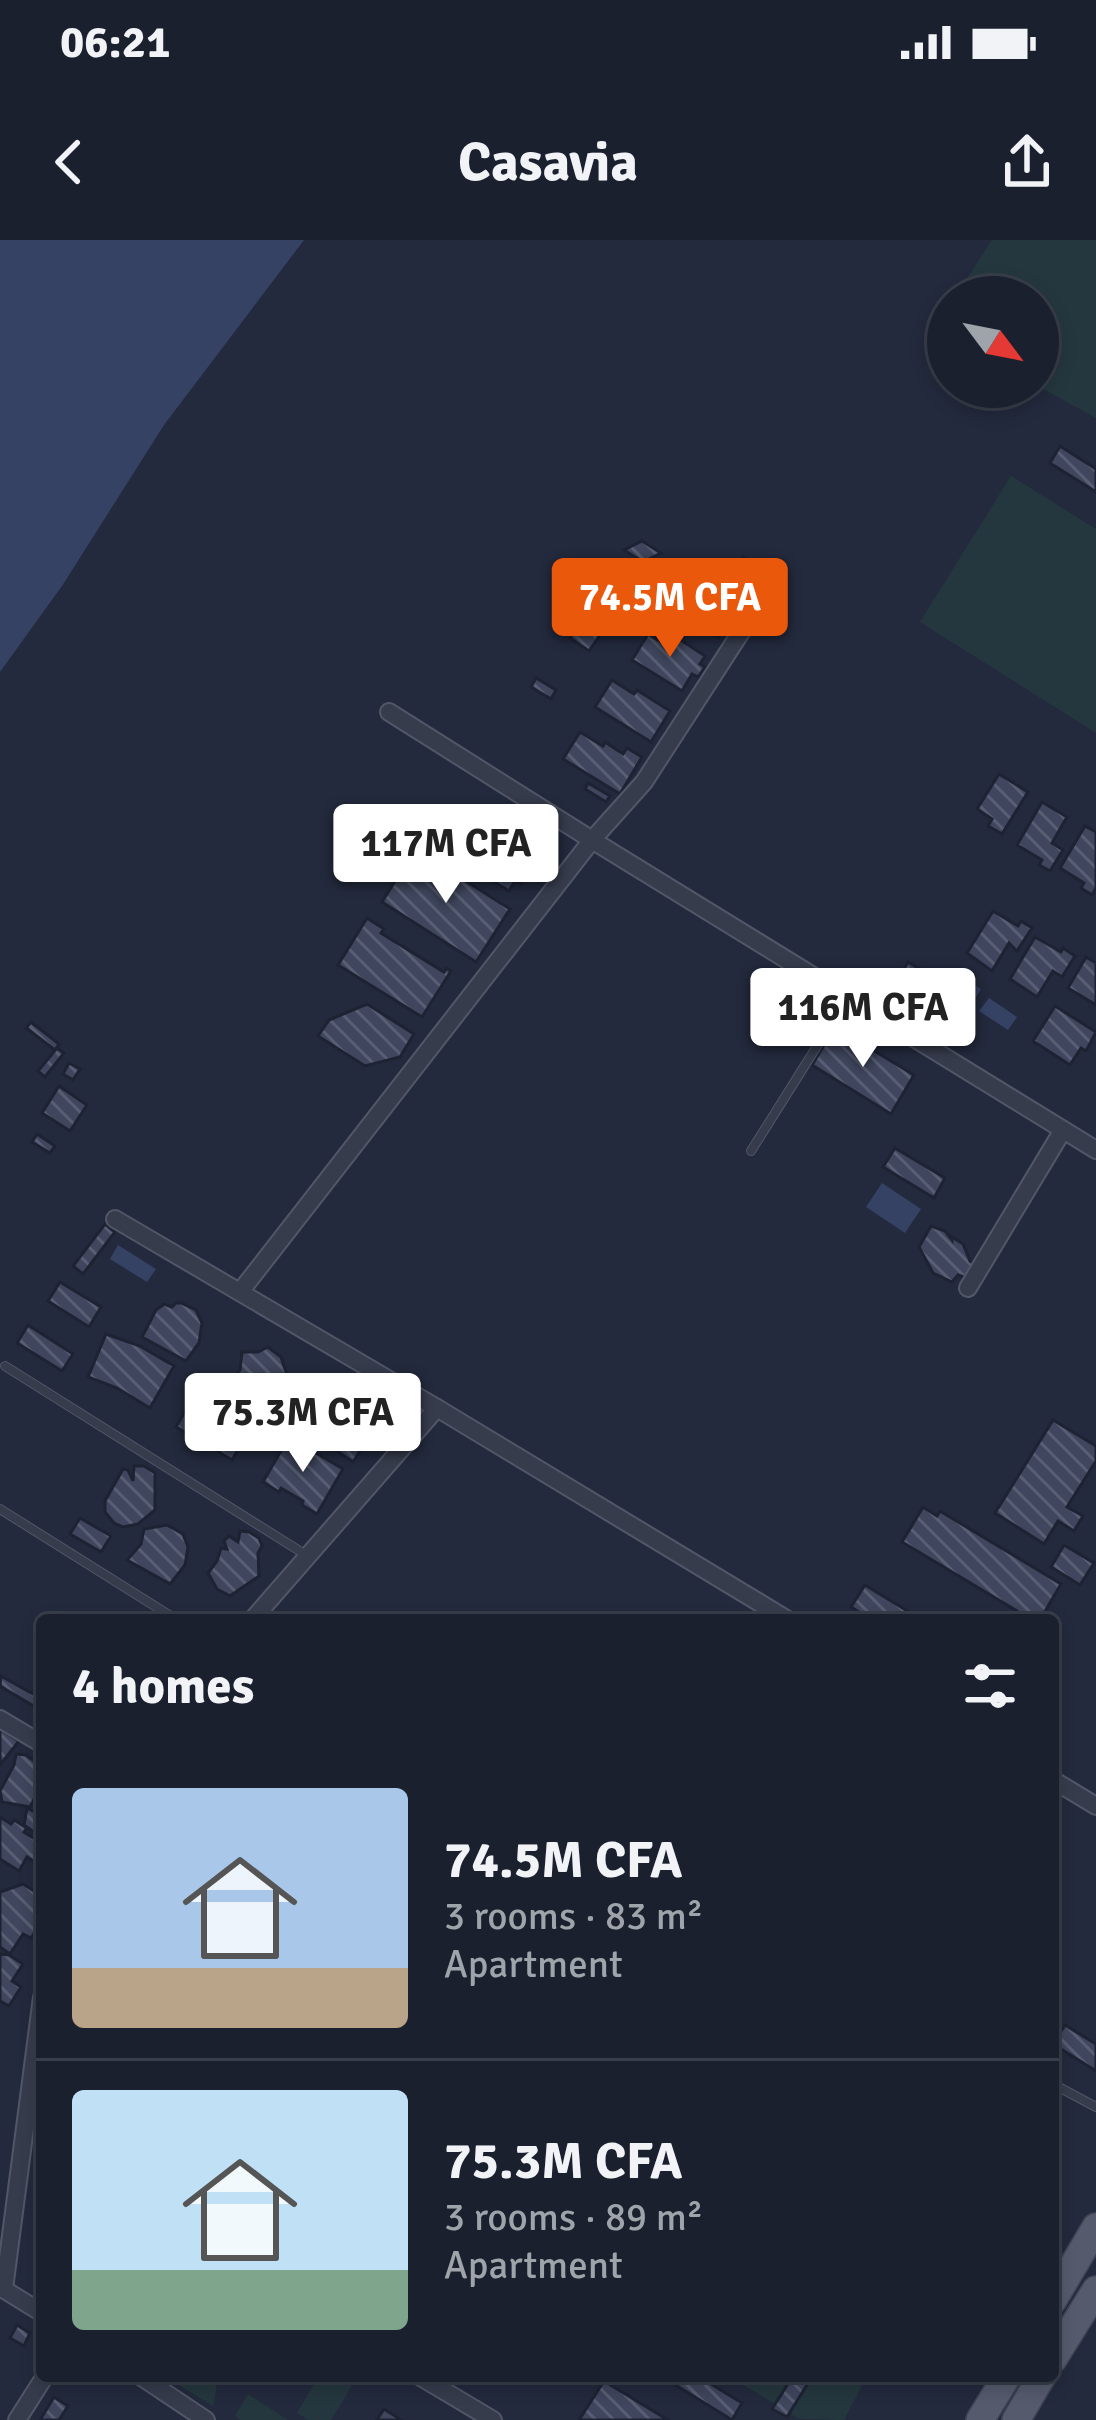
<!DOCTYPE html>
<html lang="en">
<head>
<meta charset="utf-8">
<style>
	:root { --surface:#1a202e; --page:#272d3a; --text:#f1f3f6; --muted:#9fa3aa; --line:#383e4a; --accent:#ea580c }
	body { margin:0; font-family:Signika,sans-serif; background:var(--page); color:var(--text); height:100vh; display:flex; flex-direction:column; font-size:45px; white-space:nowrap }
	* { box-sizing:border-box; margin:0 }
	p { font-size:39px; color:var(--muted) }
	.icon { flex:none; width:66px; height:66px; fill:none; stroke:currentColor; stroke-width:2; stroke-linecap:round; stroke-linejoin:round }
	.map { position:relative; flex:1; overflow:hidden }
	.side { position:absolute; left:36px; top:1374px; width:1023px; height:768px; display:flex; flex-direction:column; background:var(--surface); border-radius:12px; box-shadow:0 6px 18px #0003,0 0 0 3px var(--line) }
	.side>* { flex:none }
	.needle { width:78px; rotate:122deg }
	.buttons { position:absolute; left:927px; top:36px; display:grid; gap:24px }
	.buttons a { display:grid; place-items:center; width:132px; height:132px; border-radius:50%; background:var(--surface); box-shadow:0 6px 18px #0003,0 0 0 3px var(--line); font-size:60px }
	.price { position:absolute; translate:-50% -102px; padding:0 27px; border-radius:12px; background:#fff; color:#222; font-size:39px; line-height:78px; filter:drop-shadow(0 3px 6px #0008) }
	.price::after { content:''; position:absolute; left:50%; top:72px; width:36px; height:27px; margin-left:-18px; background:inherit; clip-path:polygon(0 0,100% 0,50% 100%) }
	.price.current { background:var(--accent); color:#fff }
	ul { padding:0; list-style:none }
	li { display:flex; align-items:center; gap:36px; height:300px; padding:0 36px }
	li+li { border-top:3px solid var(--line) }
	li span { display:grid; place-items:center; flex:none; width:336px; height:240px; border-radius:12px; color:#555 }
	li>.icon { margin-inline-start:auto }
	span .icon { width:144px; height:144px; fill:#fffc; stroke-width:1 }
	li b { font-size:51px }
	h2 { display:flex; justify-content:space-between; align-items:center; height:144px; padding:0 36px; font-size:51px }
	.status { display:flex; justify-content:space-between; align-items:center; height:84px; padding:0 60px; background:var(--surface); direction:ltr }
	.status svg { height:33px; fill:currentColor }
	header { display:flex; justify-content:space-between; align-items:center; height:156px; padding:0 36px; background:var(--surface); font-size:54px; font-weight:700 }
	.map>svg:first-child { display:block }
	.grass { fill:#25373e }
	.water { fill:#364264 }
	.building { fill:url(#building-back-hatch); stroke:#1e2334; stroke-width:3 }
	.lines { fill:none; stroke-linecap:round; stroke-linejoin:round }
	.service-casing { stroke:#525768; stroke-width:10 }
	.minor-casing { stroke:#525768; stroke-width:20 }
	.primary-casing { stroke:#404556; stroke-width:30 }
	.service { stroke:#373c4d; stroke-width:8 }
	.minor { stroke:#373c4d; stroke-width:16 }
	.primary { stroke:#555b6d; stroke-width:27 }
</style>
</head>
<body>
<div class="status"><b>06:21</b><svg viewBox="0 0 49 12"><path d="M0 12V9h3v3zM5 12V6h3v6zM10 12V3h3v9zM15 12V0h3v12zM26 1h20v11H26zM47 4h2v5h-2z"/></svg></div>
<header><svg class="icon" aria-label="back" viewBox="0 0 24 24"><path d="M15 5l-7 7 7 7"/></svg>Casavia<svg class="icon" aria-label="share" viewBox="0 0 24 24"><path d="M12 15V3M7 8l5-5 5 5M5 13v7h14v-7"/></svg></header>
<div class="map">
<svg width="1096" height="2180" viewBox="0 0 1096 2180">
	<defs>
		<pattern id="building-back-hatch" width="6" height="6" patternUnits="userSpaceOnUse" patternTransform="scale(3)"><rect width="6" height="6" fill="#3f465d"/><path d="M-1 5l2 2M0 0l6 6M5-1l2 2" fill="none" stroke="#585e73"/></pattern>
	</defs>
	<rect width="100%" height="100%" fill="#232a3d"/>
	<!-- grass -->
	<g class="grass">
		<polygon points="992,0 1096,0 1096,178 1038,146 1038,57 955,57"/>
		<polygon points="1011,236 1096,289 1096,493 920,382"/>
		<polygon points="164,2136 199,2136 217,2144 213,2166"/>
		<polygon points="319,2136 336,2136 352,2145 331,2180 308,2180 297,2173"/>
		<polygon points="724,2136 867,2136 844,2180 799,2179 749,2148"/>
		<polygon points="248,2154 288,2180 240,2180 235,2176"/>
	</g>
	<!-- water -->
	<g class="water">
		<polygon points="0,0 304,0 164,185 62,346 0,432"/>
		<polygon points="947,728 981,749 973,762 939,741"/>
		<polygon points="989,758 1017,777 1008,790 979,771"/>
		<polygon points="882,943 921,969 905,993 866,967"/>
		<polygon points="118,1005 156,1029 147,1042 110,1019"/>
	</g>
	<!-- building -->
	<g class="building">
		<polygon points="1060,206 1096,229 1096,252 1050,223"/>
		<polygon points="642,301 661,313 643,322 624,310"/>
		<polygon points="743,317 766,332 752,354 730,340"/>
		<polygon points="680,340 702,353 706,347 720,355 722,350 740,361 728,386 725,385 718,398 665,367"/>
		<polygon points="610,345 626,355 620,365 603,354"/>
		<polygon points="615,362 622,367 606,393 593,385 596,379 602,383"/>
		<polygon points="580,382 600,395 589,411 570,398"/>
		<polygon points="648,394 666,405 673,395 705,416 700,424 705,427 698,437 692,434 682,451 632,420"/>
		<polygon points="536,438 556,450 551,459 531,447"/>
		<polygon points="612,440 634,454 637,450 670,471 651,502 595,467"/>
		<polygon points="580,492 603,506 605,502 623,514 627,508 642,517 620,554 563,519"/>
		<polygon points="999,534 1028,552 1002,594 988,586 992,579 977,569"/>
		<polygon points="588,543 610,556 606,562 585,549"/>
		<polygon points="1042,562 1067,577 1052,603 1063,610 1050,631 1039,625 1042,620 1017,605"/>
		<polygon points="477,567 538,606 529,620 534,624 521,644 515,641 509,651 449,612 456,601 449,596 462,576 468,579"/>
		<polygon points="1085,586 1096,592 1096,648 1092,655 1081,648 1084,643 1060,628"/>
		<polygon points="415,609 510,669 476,722 382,662"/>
		<polygon points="993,671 1018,686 1021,681 1032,688 1017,711 1009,703 992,731 967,713"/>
		<polygon points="367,678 384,689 381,693 444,732 446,728 451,731 422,777 338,725"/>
		<polygon points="1035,697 1061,712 1063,708 1075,716 1062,737 1053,731 1037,757 1010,739"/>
		<polygon points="1086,717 1096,723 1096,765 1068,748"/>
		<polygon points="908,722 923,731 914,745 900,736"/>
		<polygon points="367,764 414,794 400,817 365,826 318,796 329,780"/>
		<polygon points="1055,766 1096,792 1086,811 1081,808 1070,825 1033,801"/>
		<polygon points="31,782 59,804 55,810 26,788"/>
		<polygon points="835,787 914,835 891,874 812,825"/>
		<polygon points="57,808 64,813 45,837 38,831"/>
		<polygon points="69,823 80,829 73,840 63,834"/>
		<polygon points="59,846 87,865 70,891 42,873"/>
		<polygon points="37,894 55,906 50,913 32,902"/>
		<polygon points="895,908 945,938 934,958 883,927"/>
		<polygon points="105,984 115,992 83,1034 73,1026"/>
		<polygon points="931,986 945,991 952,1000 952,997 963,1004 970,1021 978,1027 970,1039 958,1035 952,1042 933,1033 919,1007"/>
		<polygon points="60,1042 101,1067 89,1087 48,1061"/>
		<polygon points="176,1063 181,1063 196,1070 202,1083 199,1103 186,1121 142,1097 156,1070 164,1064 172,1067"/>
		<polygon points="28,1085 73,1114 62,1131 17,1103"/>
		<polygon points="106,1094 140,1106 174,1126 150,1168 117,1148 88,1137"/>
		<polygon points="268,1107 281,1117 288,1138 269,1168 259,1163 256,1167 248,1163 251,1159 235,1153 237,1150 232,1147 230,1150 224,1147 240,1130 242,1112 258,1112"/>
		<polygon points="201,1144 257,1177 232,1220 216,1210 219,1206 199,1195 197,1199 176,1187"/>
		<polygon points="351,1162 365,1172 372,1192 353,1222 310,1193 329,1166"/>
		<polygon points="1053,1180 1096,1206 1096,1221 1067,1267 1083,1276 1074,1291 1058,1281 1044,1304 995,1273"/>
		<polygon points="289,1197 343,1229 317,1274 302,1265 303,1261 281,1248 279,1252 263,1242"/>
		<polygon points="134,1226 144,1226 155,1233 155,1270 138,1284 123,1287 114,1283 105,1272 105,1261 123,1229 128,1230 133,1241"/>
		<polygon points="923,1267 937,1276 940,1271 1061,1344 1040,1380 1032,1380 902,1302"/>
		<polygon points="80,1278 111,1296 101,1312 70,1294"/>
		<polygon points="167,1285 183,1294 188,1307 185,1325 170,1344 127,1320 141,1304 144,1289"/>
		<polygon points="240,1291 249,1292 259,1298 262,1306 258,1313 259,1336 230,1356 217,1349 208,1333 217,1321 221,1308 227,1309 224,1301 229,1296 238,1302"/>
		<polygon points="1064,1305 1094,1323 1080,1345 1051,1327"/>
		<polygon points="865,1345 914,1375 910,1380 872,1380 851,1367"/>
		<polygon points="1,1436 42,1459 42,1471 0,1446"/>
		<polygon points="0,1489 19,1501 0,1525"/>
		<polygon points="16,1514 26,1515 42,1527 42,1544 30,1567 2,1562 0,1551 14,1525"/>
		<polygon points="27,1568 42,1576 42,1598 24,1585"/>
		<polygon points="0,1577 11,1584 14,1580 27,1588 24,1592 38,1601 36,1603 42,1607 42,1614 36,1623 27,1617 19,1631 0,1619"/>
		<polygon points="23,1644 42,1656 42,1668 39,1673 42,1675 42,1681 31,1698 23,1694 10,1714 0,1707 0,1652"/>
		<polygon points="0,1714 9,1715 23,1724 12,1741 21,1747 9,1766 0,1761"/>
		<polygon points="1065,1785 1096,1804 1096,1831 1053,1804"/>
		<polygon points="17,2085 30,2093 24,2106 10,2098"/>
		<polygon points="661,2136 698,2136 742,2163 732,2180"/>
		<polygon points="793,2136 804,2136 810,2140 787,2177 772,2169"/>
		<polygon points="604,2141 668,2180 579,2180"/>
		<polygon points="54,2157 68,2166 59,2180 40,2180"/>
		<polygon points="384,2169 401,2180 377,2180"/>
	</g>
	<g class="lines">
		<!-- service casing -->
		<g class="service-casing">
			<g id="service">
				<polyline points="751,911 846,760"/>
				<polyline points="5,1126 306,1315"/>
				<polyline points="0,1269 177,1380"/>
				<polyline points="1053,1844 1096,1867"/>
			</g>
		</g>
		<!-- minor casing -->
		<g class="minor-casing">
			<g id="minor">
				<polyline points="389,472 592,600 1096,910"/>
				<polyline points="115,979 437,1168 788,1380"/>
				<polyline points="968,1048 1063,890"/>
				<polyline points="240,1052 592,600 644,542 745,386"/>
				<polyline points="252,1380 437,1168"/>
				<polyline points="0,1479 42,1504"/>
				<polyline points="1053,1540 1096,1566"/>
				<polyline points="0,2047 42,2073"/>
				<polyline points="4,2049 42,1757"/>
				<polyline points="140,2136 206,2180"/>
				<polyline points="419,2136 493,2180"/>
				<polyline points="17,2180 45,2136"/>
			</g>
		</g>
		<!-- primary casing -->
		<g class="primary-casing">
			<g id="primary">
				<polyline points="1053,2060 1096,1987"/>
				<polyline points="1053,2119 1096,2050"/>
				<polyline points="980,2180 1007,2136"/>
				<polyline points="1016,2180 1042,2136"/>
			</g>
		</g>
		<!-- service -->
		<use href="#service" class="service"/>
		<!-- minor -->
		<use href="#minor" class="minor"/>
		<!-- primary -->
		<use href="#primary" class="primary"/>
	</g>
</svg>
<div class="buttons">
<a><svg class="needle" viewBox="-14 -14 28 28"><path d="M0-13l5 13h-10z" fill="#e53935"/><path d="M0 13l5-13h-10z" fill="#9fa3aa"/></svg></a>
</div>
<b class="price current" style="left:670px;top:420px">74.5M CFA</b>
<b class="price" style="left:446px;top:666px">117M CFA</b>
<b class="price" style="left:863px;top:830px">116M CFA</b>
<b class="price" style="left:303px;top:1235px">75.3M CFA</b>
<section class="side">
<h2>4 homes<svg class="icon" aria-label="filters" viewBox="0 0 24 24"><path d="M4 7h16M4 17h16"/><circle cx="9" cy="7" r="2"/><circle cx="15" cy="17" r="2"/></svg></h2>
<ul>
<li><span style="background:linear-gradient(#a9c7e8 75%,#b9a48a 0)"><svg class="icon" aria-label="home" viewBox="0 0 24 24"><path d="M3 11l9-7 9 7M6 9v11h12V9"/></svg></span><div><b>74.5M CFA</b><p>3 rooms · 83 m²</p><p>Apartment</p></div></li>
<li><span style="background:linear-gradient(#bfe0f5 75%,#7fa58c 0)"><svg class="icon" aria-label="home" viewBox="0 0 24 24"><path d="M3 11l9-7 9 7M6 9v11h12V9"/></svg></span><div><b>75.3M CFA</b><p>3 rooms · 89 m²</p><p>Apartment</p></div></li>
</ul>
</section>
</div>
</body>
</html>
